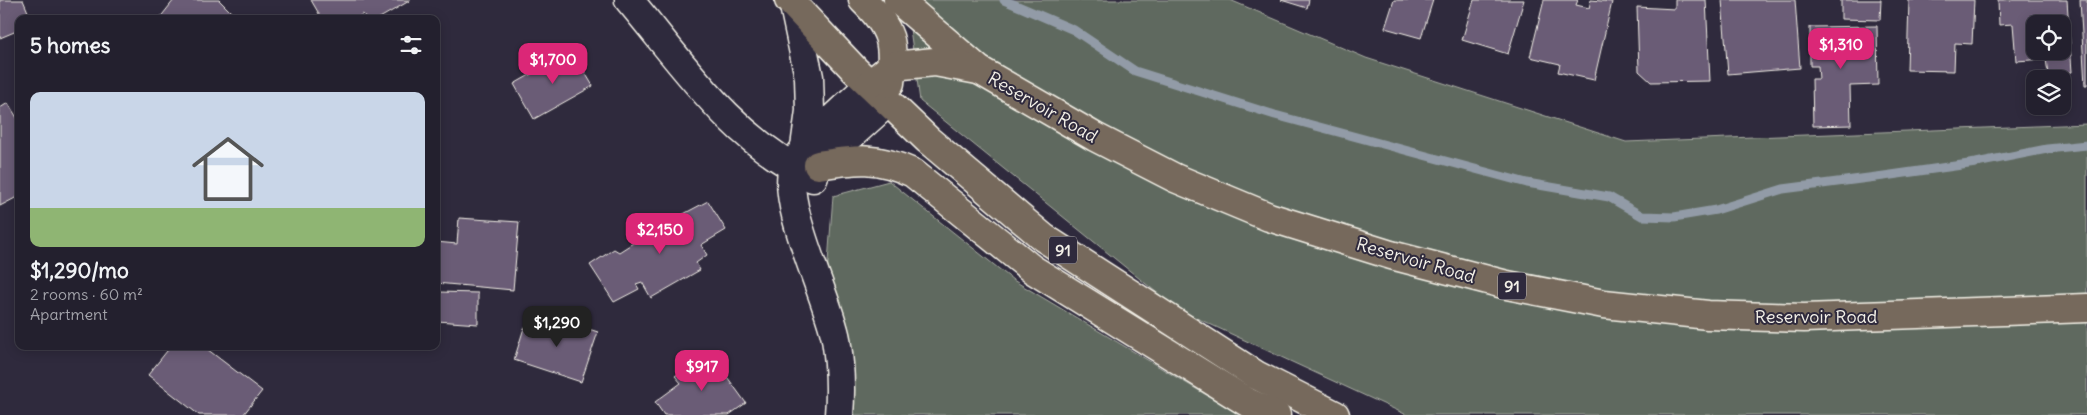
<!DOCTYPE html>
<html lang="en">
<head>
<meta charset="utf-8">
<style>
	:root { --surface:#23202e; --page:#2b2836; --text:#f1f3f6; --muted:#a3a3aa; --line:#403e4a; --accent:#db2777 }
	body { margin:0; font-family:Delius,sans-serif; background:var(--page); color:var(--text); height:100vh; display:flex; flex-direction:column; font-size:19px; white-space:nowrap }
	* { box-sizing:border-box; margin:0 }
	p { font-size:16px; color:var(--muted) }
	.icon { flex:none; width:28px; height:28px; fill:none; stroke:currentColor; stroke-width:2; stroke-linecap:round; stroke-linejoin:round }
	.map { position:relative; flex:1; overflow:hidden }
	.drawer { position:absolute; left:15px; top:15px; width:425px; height:335px; display:flex; flex-direction:column; background:var(--surface); border-radius:10px; box-shadow:0 2px 12px #0003,0 0 0 1px var(--line) }
	.drawer>* { flex:none }
	.controls { position:absolute; left:2026px; top:15px; display:grid; gap:10px }
	.controls a { display:grid; place-items:center; width:45px; height:45px; border-radius:10px; background:var(--surface); box-shadow:0 2px 12px #0003,0 0 0 1px var(--line); font-size:25px }
	.price { position:absolute; translate:-50% -42px; padding:0 11px; border-radius:10px; background:var(--accent); color:#fff; font-size:16px; line-height:32px; filter:drop-shadow(0 1px 2px #0008) }
	.price::after { content:''; position:absolute; left:50%; top:30px; width:15px; height:11px; margin-left:-8px; background:inherit; clip-path:polygon(0 0,100% 0,50% 100%) }
	.price.active { background:#222; color:#fff }
	ul { padding:0; list-style:none }
	li { display:grid; align-content:center; gap:10px; height:265px; padding:0 15px }
	li span { display:grid; place-items:center; height:155px; border-radius:10px; color:#555 }
	li>.icon { margin-inline-start:auto }
	span .icon { width:90px; height:90px; fill:#fffc; stroke-width:1 }
	li b { font-size:21px }
	h2 { display:flex; justify-content:space-between; align-items:center; height:60px; padding:0 15px; font-size:21px }
	.map>svg:first-child { display:block }
	.green { fill:#5e695e; stroke:#a9ada3 }
	.lines { fill:none; stroke-linecap:round; stroke-linejoin:round }
	.stream { stroke:#929ba7; stroke-width:9 }
	.building { fill:#6a5b76; stroke:#f4f1e8; fill-rule:evenodd }
	.minor-casing { stroke:#f4f1e8; stroke-width:31 }
	.major-casing { stroke:#f4f1e8; stroke-width:31 }
	.minor { stroke:#2f2a3d; stroke-width:28 }
	.major { stroke:#76695c; stroke-width:28 }
	.labels { text-anchor:middle; dominant-baseline:central; stroke-width:4; stroke-linejoin:round; paint-order:stroke }
	.shield { fill:#2f2a3d; stroke:#b9b5b5; stroke-width:1 }
	.shield-label { font-size:16px; font-weight:bold; fill:#f4f1e8 }
	.street-label { font-size:18px; fill:#f4f1e8; stroke:#2f2a3d }
</style>
</head>
<body>
<div class="map">
<svg width="2087" height="415" viewBox="0 0 2087 415">
	<rect width="100%" height="100%" fill="#2f2a3d"/>
	<filter id="ink" filterUnits="userSpaceOnUse"><feTurbulence type="fractalNoise" baseFrequency=".02" numOctaves="2"/><feDisplacementMap in="SourceGraphic" scale="10" xChannelSelector="R" yChannelSelector="G"/><feConvolveMatrix kernelMatrix="1 2 1 2 8 2 1 2 1" color-interpolation-filters="sRGB"/></filter>
	<g filter="url(#ink)">
		<!-- green -->
		<g class="green">
			<polygon points="906,0 1230,0 1366,58 1626,142 2087,124 2087,415 1407,415 1177,309 920,101"/>
			<polygon points="889,181 1013,280 1240,415 844,415 827,276 833,196"/>
		</g>
		<g class="lines">
			<!-- stream -->
			<polyline class="stream" points="1004,0 1074,30 1135,71 1275,115 1527,183 1609,197 1642,216 1674,217 1716,210 1783,189 1884,176 1976,163 2047,149 2087,145"/>
		</g>
		<!-- building -->
		<g class="building">
			<polygon points="0,0 23,0 31,19 19,19 19,30 0,38"/>
			<polygon points="174,0 219,0 238,19 159,19"/>
			<polygon points="311,0 411,0 378,19 367,19 363,14 355,19 322,19"/>
			<polygon points="1281,0 1309,0 1307,8"/>
			<polygon points="1394,0 1433,0 1421,38 1385,28"/>
			<polygon points="1474,0 1524,0 1508,54 1462,40"/>
			<polygon points="1544,0 1578,0 1576,5 1589,8 1591,0 1612,2 1594,80 1558,72 1560,64 1530,57"/>
			<polygon points="1675,0 1706,0 1710,81 1651,82 1639,71 1637,7 1675,9"/>
			<polygon points="1722,0 1795,0 1800,68 1728,74"/>
			<polygon points="1841,0 1881,0 1880,20 1841,19"/>
			<polygon points="1909,0 1974,0 1972,44 1955,43 1954,71 1907,70"/>
			<path d="M 1998,0 L 2067,0 L 2072,72 L 2048,74 L 2046,59 L 2016,61 L 2013,24 L 1999,25 ZM 2035,24 L 2062,24 L 2062,51 L 2035,51 Z"/>
			<polygon points="2080,0 2087,0 2087,85 2085,85"/>
			<polygon points="1877,26 1878,85 1850,86 1851,125 1813,126 1812,79 1819,79 1818,66 1810,66 1810,27"/>
			<polygon points="572,51 593,86 534,119 514,84"/>
			<polygon points="8,103 19,121 19,196 0,206 0,108"/>
			<polygon points="708,201 726,230 701,245 707,255 696,263 700,270 651,298 642,282 636,284 639,289 614,302 590,265 614,249 619,252 669,220 674,232 681,228 674,219"/>
			<polygon points="459,218 519,222 513,290 436,283 436,242 457,244"/>
			<polygon points="438,292 478,293 478,324 437,321"/>
			<polygon points="543,314 598,332 581,382 514,360 524,328 538,332"/>
			<polygon points="171,346 203,346 262,391 243,415 199,415 148,375"/>
			<polygon points="709,352 746,403 729,415 664,415 655,402 681,383 675,376"/>
		</g>
		<g class="lines">
			<!-- minor casing -->
			<g class="minor-casing">
				<g id="minor">
					<path d="M 629,0 C 683,64 732,139 809,175"/>
					<polyline points="794,6 809,77 810,111 805,147"/>
					<polyline points="813,178 818,165 888,102"/>
					<path d="M 839,415 C 841,390 840,364 836,339 C 828,297 781,205 793,168 C 801,143 850,104 870,84"/>
				</g>
			</g>
			<!-- major casing -->
			<g class="major-casing">
				<g id="major">
					<polyline points="789,0 855,70 928,140 1044,238 1256,375 1335,415"/>
					<path d="M 863,0 C 892,28 895,44 890,83"/>
					<polyline points="898,0 979,70 1095,137 1175,178 1269,217 1391,255 1507,285 1604,304 1708,315 1804,318 2087,308"/>
					<polyline points="870,84 892,66 935,62 978,70"/>
					<path d="M 818,165 C 857,159 876,156 913,173 L 1032,269 L 1247,402 L 1276,415"/>
				</g>
			</g>
			<!-- minor -->
			<use href="#minor" class="minor"/>
			<!-- major -->
			<use href="#major" class="major"/>
		</g>
	</g>
	<g class="labels">
		<!-- shield labels -->
		<g class="shield">
			<rect x="1049" y="236.5" width="28" height="27" rx="4"/>
			<rect x="1498" y="272.5" width="28" height="27" rx="4"/>
		</g>
		<g class="shield-label">
			<text x="1063" y="250">91</text>
			<text x="1512" y="286">91</text>
		</g>
		<!-- street labels -->
		<g class="street-label">
			<text transform="translate(1043 107) rotate(30)">Reservoir Road</text>
			<text transform="translate(1416 260) rotate(16)">Reservoir Road</text>
			<text x="1816" y="316">Reservoir Road</text>
		</g>
	</g>
</svg>
<div class="controls">
<a><svg class="icon" aria-label="locate" viewBox="0 0 24 24"><circle cx="12" cy="12" r="6"/><path d="M12 2v4M12 18v4M2 12h4M18 12h4"/></svg></a>
<a><svg class="icon" aria-label="layers" viewBox="0 0 24 24"><path d="M12 4l9 5-9 5-9-5zM3 14l9 5 9-5"/></svg></a>
</div>
<b class="price" style="left:1841px;top:70px">$1,310</b>
<b class="price" style="left:553px;top:85px">$1,700</b>
<b class="price" style="left:660px;top:255px">$2,150</b>
<b class="price active" style="left:557px;top:348px">$1,290</b>
<b class="price" style="left:702px;top:392px">$917</b>
<section class="drawer">
<h2>5 homes<svg class="icon" aria-label="filters" viewBox="0 0 24 24"><path d="M4 7h16M4 17h16"/><circle cx="9" cy="7" r="2"/><circle cx="15" cy="17" r="2"/></svg></h2>
<ul>
<li><span style="background:linear-gradient(#c9d6e8 75%,#8fb573 0)"><svg class="icon" aria-label="home" viewBox="0 0 24 24"><path d="M3 11l9-7 9 7M6 9v11h12V9"/></svg></span><div><b>$1,290/mo</b><p>2 rooms · 60 m²</p><p>Apartment</p></div></li>
</ul>
</section>
</div>
</body>
</html>
